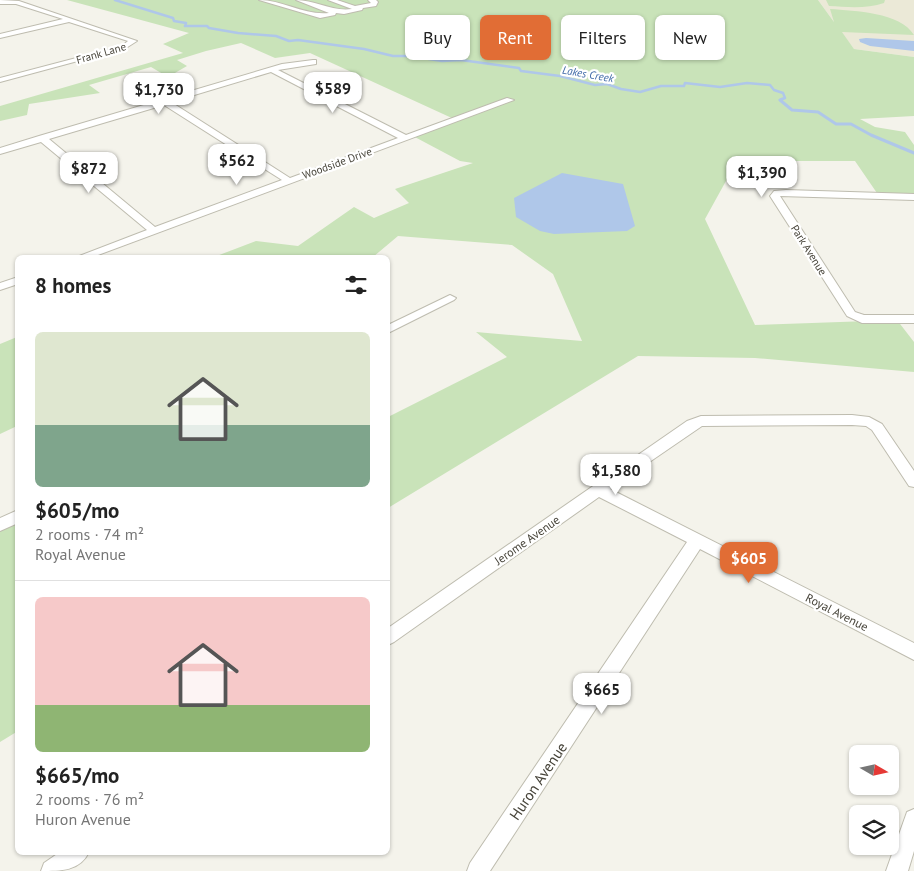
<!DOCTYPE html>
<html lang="en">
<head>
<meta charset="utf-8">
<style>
	:root { --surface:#fff; --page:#f6f6f6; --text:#222; --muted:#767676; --line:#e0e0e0; --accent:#e16d35 }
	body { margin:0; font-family:"PT Sans",sans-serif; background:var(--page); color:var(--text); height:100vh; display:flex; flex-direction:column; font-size:19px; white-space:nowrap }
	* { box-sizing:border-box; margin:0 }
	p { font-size:16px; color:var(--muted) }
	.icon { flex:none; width:28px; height:28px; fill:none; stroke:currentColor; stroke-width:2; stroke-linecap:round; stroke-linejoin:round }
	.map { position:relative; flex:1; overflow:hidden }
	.sheet { position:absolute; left:15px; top:255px; width:375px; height:600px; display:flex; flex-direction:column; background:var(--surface); border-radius:8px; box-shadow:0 1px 4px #0004 }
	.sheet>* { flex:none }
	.hud { position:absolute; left:405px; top:15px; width:434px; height:45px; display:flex; gap:10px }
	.needle { width:32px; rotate:99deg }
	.fabs { position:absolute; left:849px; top:745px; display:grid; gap:10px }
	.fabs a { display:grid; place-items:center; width:50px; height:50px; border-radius:8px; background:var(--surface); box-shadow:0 1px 4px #0004; font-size:25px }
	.price { position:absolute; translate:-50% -42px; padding:0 11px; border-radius:10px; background:#fff; color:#222; font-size:16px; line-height:32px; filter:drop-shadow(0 1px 2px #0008) }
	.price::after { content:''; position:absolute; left:50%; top:30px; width:15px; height:11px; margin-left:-8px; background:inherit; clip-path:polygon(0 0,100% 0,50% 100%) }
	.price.current { background:var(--accent); color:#fff }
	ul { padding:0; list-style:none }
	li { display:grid; align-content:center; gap:10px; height:265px; padding:0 20px }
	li+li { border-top:1px solid var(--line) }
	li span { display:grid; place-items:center; height:155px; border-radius:8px; color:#555 }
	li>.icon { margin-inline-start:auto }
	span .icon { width:90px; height:90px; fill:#fffc; stroke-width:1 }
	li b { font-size:21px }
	h2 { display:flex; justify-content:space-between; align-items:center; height:60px; padding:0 20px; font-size:21px }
	.chip { padding:0 18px; border-radius:8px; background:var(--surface); box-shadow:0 1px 4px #0004; font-size:18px; line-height:45px }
	.chip.current { background:var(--accent); color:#fff }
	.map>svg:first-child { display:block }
	.education { fill:#ebe9d7 }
	.green { fill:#c9e3b9 }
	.water { fill:#afc7e9 }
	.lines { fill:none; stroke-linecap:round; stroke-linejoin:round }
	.stream-far1 { stroke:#afc7e9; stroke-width:2.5 }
	.stream { stroke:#afc7e9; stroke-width:3 }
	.minor-casing { stroke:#bebcaf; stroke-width:2 }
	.minor { fill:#fff; fill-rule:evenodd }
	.labels { text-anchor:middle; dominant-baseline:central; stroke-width:4.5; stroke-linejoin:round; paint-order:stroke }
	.far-street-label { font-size:11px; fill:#47443a; stroke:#fff }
	.far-water-label { font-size:11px; font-style:italic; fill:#3f69a7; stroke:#fff }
	.street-label { font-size:12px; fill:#47443a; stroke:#fff }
	.near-street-label { font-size:15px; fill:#47443a; stroke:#fff }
</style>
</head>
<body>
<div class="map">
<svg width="914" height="871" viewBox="0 0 914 871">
	<rect width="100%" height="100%" fill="#f4f3eb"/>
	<!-- education -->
	<polygon class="education" points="818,0 914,0 914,57 854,49"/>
	<!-- green -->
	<g class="green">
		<path d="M 67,0 L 818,0 L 834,22 L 830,9 C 855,11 900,12 914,35 L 842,32 L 854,49 L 914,57 L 914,116 L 860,119 L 875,127 L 905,132 L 914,145 L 914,198 L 879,196 L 855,161 L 737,161 L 705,219 L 755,325 L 897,320 L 914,342 L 914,372 L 755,358 L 638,356 L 388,508 L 388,417 L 507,357 L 476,332 L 582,341 L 553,274 L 512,245 L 398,236 L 373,257 L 214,257 L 256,241 L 298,246 L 354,207 L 374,218 L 409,203 L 395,189 L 473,163 L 460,161 L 411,135 L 454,119 L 310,53 L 275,58 L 241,43 L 206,51 L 177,60 L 187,66 L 168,77 L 151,67 L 89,85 L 100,93 L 29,104 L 27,115 L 0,121 L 0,106 L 183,53 L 163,44 L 189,33 Z"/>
		<path d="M 826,0 L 885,0 L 884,3 C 867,9 847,7 829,6 Z"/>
		<polygon points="17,337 17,426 0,434 0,344"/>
		<polygon points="11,519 18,524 18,731 0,742 0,525"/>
	</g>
	<!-- water -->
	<g class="water">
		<polygon points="866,38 914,41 914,51 870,46 860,42 859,39"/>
		<polygon points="562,173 623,184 635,226 627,231 554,234 540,231 516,217 514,198"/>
	</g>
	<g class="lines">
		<!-- stream-far1 -->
		<polyline class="stream-far1" points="115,0 173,18 174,21 186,23 185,26 207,26 209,28 238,33 276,36 289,41 298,40 364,49 393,56 410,56 442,61 461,60 519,68 521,71 560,76 595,85 607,84 621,89 640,92 661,86 684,86 685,83 720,87 747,83 770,85 774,90 783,93 785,98 780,100"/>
		<!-- stream -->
		<polyline class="stream" points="782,99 780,100 792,110 818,112 836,124 851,124 871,135 914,153"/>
		<!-- minor casing -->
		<g class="minor-casing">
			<g id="minor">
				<polygon points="0,0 19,1 137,41 126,48 0,82 0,78 122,46 128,41 69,22 0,38 0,34 63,19 16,4 0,4"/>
				<path d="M 259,0 C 283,0 306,16 329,13 L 296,0 C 315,0 333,12 352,9 L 328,0 L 337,0 L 355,6 L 371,3 L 368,0 L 376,0 L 378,2 L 376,6 L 363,8 L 362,10 L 344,14 L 336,13 L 335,15 L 320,18 Z"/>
				<path d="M 313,60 L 316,60 L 316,64 L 278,70 L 406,135 L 507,98 L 514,100 L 90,258 L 74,258 L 147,230 L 41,142 L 0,154 L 0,148 L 39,136 L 282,64 ZM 271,72 L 398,138 L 290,178 L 171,102 ZM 164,105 L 282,180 L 155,227 L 49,139 Z"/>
				<polygon points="786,190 914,194 914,200 780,196 855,312 864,315 914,315 914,323 862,323 847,316 770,196 774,191"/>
				<polygon points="18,277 18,284 0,290 0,283"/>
				<polygon points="450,295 456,298 454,300 388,333 388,325"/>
				<polygon points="852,415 869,417 882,424 914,471 914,487 909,486 872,430 866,426 852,425 702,426 610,489 914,643 914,660 700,549 490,871 467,871 470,863 687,542 599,497 394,642 388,645 388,628 687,421 701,416"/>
				<polygon points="18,510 18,523 0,531 0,518"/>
				<polygon points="914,809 914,851 908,871 886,871 907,812"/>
				<path d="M 60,852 L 89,852 C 80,871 61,871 41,871 L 44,863 Z"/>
			</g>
		</g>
		<!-- minor -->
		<use href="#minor" class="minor"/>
	</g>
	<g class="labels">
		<!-- far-street labels -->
		<g class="far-street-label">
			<text transform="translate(101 53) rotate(-16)">Frank Lane</text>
			<text transform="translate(337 163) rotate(-20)">Woodside Drive</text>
			<text transform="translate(809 250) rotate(58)">Park Avenue</text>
		</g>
		<!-- far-water labels -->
		<g class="far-water-label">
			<text transform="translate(588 74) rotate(10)">Lakes Creek</text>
		</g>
		<!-- street labels -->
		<g class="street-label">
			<text transform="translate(527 540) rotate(-35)">Jerome Avenue</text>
			<text transform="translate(837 612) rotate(27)">Royal Avenue</text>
		</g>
		<!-- near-street labels -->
		<g class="near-street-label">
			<text transform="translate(538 781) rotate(-56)">Huron Avenue</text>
		</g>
	</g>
</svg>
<div class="fabs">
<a><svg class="needle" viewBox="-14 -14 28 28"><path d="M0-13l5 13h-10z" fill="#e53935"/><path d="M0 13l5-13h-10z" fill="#767676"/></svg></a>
<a><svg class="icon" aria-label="layers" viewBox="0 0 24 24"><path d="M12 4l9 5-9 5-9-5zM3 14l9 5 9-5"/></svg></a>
</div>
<b class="price" style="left:333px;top:114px">$589</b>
<b class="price" style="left:159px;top:115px">$1,730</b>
<b class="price" style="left:237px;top:186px">$562</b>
<b class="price" style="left:89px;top:194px">$872</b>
<b class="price" style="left:762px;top:198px">$1,390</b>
<b class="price" style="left:616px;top:496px">$1,580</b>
<b class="price current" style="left:749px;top:584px">$605</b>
<b class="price" style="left:602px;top:715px">$665</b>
<div class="hud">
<a class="chip">Buy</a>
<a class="chip current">Rent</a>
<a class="chip">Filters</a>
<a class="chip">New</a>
</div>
<section class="sheet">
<h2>8 homes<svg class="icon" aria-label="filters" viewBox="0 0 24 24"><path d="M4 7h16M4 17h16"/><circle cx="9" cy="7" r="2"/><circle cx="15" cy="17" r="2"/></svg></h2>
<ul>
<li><span style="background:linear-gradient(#dfe7d0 60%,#7fa58c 0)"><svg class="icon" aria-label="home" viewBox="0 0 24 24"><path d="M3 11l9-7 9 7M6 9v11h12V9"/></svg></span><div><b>$605/mo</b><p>2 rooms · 74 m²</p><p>Royal Avenue</p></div></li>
<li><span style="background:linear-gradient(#f6c9c9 70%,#8fb573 0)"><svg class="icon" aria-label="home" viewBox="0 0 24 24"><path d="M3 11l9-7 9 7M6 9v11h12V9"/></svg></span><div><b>$665/mo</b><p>2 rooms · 76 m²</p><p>Huron Avenue</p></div></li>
</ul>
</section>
</div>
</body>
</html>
